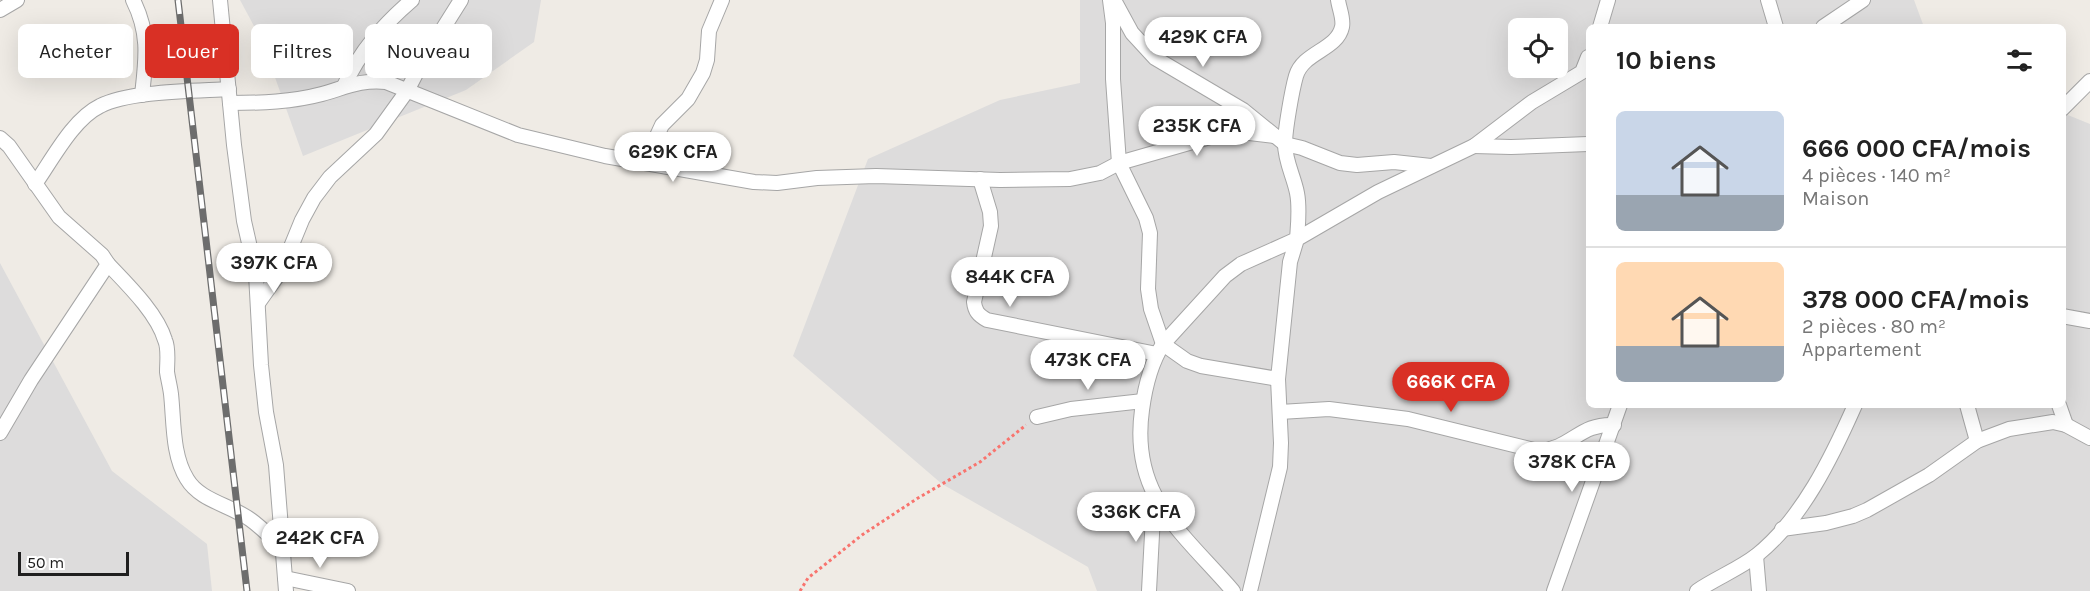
<!DOCTYPE html>
<html lang="fr">
<head>
<meta charset="utf-8">
<style>
	:root { --surface:#fff; --page:#f6f6f6; --text:#222; --muted:#767676; --line:#e0e0e0; --accent:#d93025 }
	body { margin:0; font-family:Karla,sans-serif; background:var(--page); color:var(--text); height:100vh; display:flex; flex-direction:column; font-size:22px; white-space:nowrap }
	* { box-sizing:border-box; margin:0 }
	p { font-size:20px; color:var(--muted) }
	.icon { flex:none; width:33px; height:33px; fill:none; stroke:currentColor; stroke-width:2; stroke-linecap:round; stroke-linejoin:round }
	.map { position:relative; flex:1; overflow:hidden }
	.side { position:absolute; left:1586px; top:24px; width:480px; height:384px; display:flex; flex-direction:column; background:var(--surface); border-radius:9px; box-shadow:0 6px 24px #0002 }
	.side>* { flex:none }
	.hud { position:absolute; left:18px; top:24px; width:570px; height:54px; display:flex; gap:12px }
	.controls { position:absolute; left:1508px; top:18px; display:grid; gap:12px }
	.controls a { display:grid; place-items:center; width:60px; height:60px; border-radius:9px; background:var(--surface); box-shadow:0 6px 24px #0002; font-size:30px }
	.scale { position:absolute; left:18px; bottom:15px; width:111px; box-sizing:border-box; padding-left:6px; border:3px solid #1f1f1f; border-top:0; font-size:16px; line-height:21px; white-space:nowrap; color:#1f1f1f; -webkit-text-stroke:4px #fff; paint-order:stroke }
	.price { position:absolute; translate:-50% -51px; padding:0 14px; border-radius:21px; background:#fff; color:#222; font-size:20px; line-height:39px; filter:drop-shadow(0 2px 3px #0008) }
	.price::after { content:''; position:absolute; left:50%; top:36px; width:18px; height:14px; margin-left:-9px; background:inherit; clip-path:polygon(0 0,100% 0,50% 100%) }
	.price.current { background:var(--accent); color:#fff }
	ul { padding:0; list-style:none }
	li { display:flex; align-items:center; gap:18px; height:150px; padding:0 30px }
	li+li { border-top:2px solid var(--line) }
	li span { display:grid; place-items:center; flex:none; width:168px; height:120px; border-radius:9px; color:#555 }
	li>.icon { margin-inline-start:auto }
	span .icon { width:72px; height:72px; fill:#fffc; stroke-width:1 }
	li b { font-size:26px }
	h2 { display:flex; justify-content:space-between; align-items:center; height:72px; padding:0 30px; font-size:26px }
	.pill { padding:0 21px; border-radius:9px; background:var(--surface); box-shadow:0 6px 24px #0002; font-size:21px; line-height:54px }
	.pill.current { background:var(--accent); color:#fff }
	.map>svg:first-child { display:block }
	.residential { fill:#dddcdc; fill-rule:evenodd }
	.lines { fill:none; stroke-linecap:round; stroke-linejoin:round }
	.street-casing { stroke:#a6a6a6; stroke-width:16 }
	.path { stroke:#f8746e; stroke-width:3; stroke-dasharray:3 3; stroke-linecap:butt }
	.street { stroke:#fff; stroke-width:14 }
	.rail-casing { stroke:#6d6d6d; stroke-width:7 }
	.rail { stroke:#fff; stroke-width:4.5; stroke-dasharray:14; stroke-linecap:butt }
</style>
</head>
<body>
<div class="map">
<svg width="2090" height="591" viewBox="0 0 2090 591">
	<rect width="100%" height="100%" fill="#efebe5"/>
	<!-- residential -->
	<g class="residential">
		<polygon points="240,0 541,0 534,42 466,90 303,156 262,41"/>
		<path d="M 1080,0 L 1914,0 L 1924,27 L 1588,27 L 1588,405 L 2062,405 L 2063,113 L 2090,124 L 2090,591 L 1097,591 L 1088,567 L 942,484 L 793,356 L 868,159 L 1000,100 L 1080,83 ZM 1518,28 L 1557,28 L 1557,68 L 1518,68 Z"/>
		<polygon points="0,263 112,471 207,544 212,591 0,591"/>
	</g>
	<g class="lines">
		<!-- street casing -->
		<g class="street-casing">
			<g id="street">
				<path d="M 133,0 C 150,34 146,59 142,95"/>
				<polyline points="220,0 234,145 244,221 256,274 261,365 266,412 276,465 286,591"/>
				<polyline points="1110,0 1113,23 1113,79 1119,163 1146,218 1150,233 1148,289 1151,309 1163,344 1187,361 1201,366 1278,379"/>
				<polyline points="1114,0 1132,33 1155,58 1243,110 1285,144 1302,148 1340,163 1357,165 1394,162 1431,166"/>
				<polyline points="1768,0 1776,27"/>
				<polyline points="0,10 17,0"/>
				<polyline points="1600,27 1608,0"/>
				<polyline points="1823,27 1863,0"/>
				<path d="M 344,86 C 360,51 383,25 412,0"/>
				<path d="M 230,103 C 261,103 292,102 322,94 C 344,88 362,79 386,82 L 518,135 L 605,156 L 754,182 L 777,183 L 817,178 L 876,176 L 1000,180 L 1070,179 L 1100,173 L 1119,163 L 1217,135 L 1241,132 L 1274,136"/>
				<polyline points="2062,109 2090,81"/>
				<polyline points="0,138 9,146 59,217 102,255 108,264 31,380 0,433"/>
				<polyline points="1474,146 1511,147 1588,144"/>
				<polyline points="645,162 662,125 688,99 703,73 707,60 709,31 722,0"/>
				<path d="M 980,179 L 990,212 L 991,226 L 974,302 C 975,311 978,315 987,320 L 1157,354"/>
				<path d="M 35,184 C 52,160 73,119 100,106 C 128,91 195,91 229,89"/>
				<path d="M 108,264 C 127,284 157,313 165,340 C 169,349 167,361 167,372 C 168,379 170,386 171,394 C 174,421 172,455 187,479 C 200,501 231,505 251,520 C 262,528 272,539 283,547"/>
				<polyline points="259,302 276,278 286,259 302,220 314,198 330,177 376,134 407,91 422,62 461,0"/>
				<polyline points="2062,316 2090,321"/>
				<polyline points="1967,405 1977,441"/>
				<polyline points="2059,405 2066,425"/>
				<path d="M 1280,412 L 1329,409 L 1408,419 L 1538,451 C 1572,449 1579,423 1614,425"/>
				<polyline points="1037,417 1071,409 1143,401"/>
				<polyline points="1782,529 1826,523 1853,516 1867,510 1929,475 1977,441 2009,429 2053,422 2066,425 2090,438"/>
				<polyline points="1756,556 1759,591"/>
				<polyline points="285,578 348,591"/>
				<polyline points="1149,591 1154,497"/>
				<path d="M 1233,591 C 1182,532 1130,496 1142,410 C 1145,387 1151,363 1163,344 L 1225,276 L 1241,264 L 1297,239 C 1298,224 1300,208 1297,193 C 1294,177 1285,161 1285,144 C 1285,130 1292,90 1296,76 C 1303,52 1337,50 1342,27 C 1344,19 1339,8 1338,0"/>
				<polyline points="1250,591 1280,467 1281,443 1278,379 1290,262 1297,239 1378,192 1474,146 1532,102 1582,72 1588,57"/>
				<polyline points="1554,591 1620,405"/>
				<path d="M 1697,591 C 1716,578 1739,569 1757,555 C 1802,519 1832,457 1855,405"/>
			</g>
		</g>
		<!-- path -->
		<polyline class="path" points="800,591 808,578 862,535 918,498 980,462 1026,425"/>
		<!-- street -->
		<use href="#street" class="street"/>
		<!-- rail casing -->
		<g class="rail-casing">
			<polyline id="rail" points="178,0 247,591"/>
		</g>
		<!-- rail -->
		<use href="#rail" class="rail"/>
	</g>
</svg>
<div class="controls">
<a><svg class="icon" aria-label="locate" viewBox="0 0 24 24"><circle cx="12" cy="12" r="6"/><path d="M12 2v4M12 18v4M2 12h4M18 12h4"/></svg></a>
</div>
<div class="scale">50 m</div>
<b class="price" style="left:1203px;top:68px">429K CFA</b>
<b class="price" style="left:1197px;top:157px">235K CFA</b>
<b class="price" style="left:673px;top:183px">629K CFA</b>
<b class="price" style="left:274px;top:294px">397K CFA</b>
<b class="price" style="left:1010px;top:308px">844K CFA</b>
<b class="price" style="left:1088px;top:391px">473K CFA</b>
<b class="price current" style="left:1451px;top:413px">666K CFA</b>
<b class="price" style="left:1572px;top:493px">378K CFA</b>
<b class="price" style="left:1136px;top:543px">336K CFA</b>
<b class="price" style="left:320px;top:569px">242K CFA</b>
<div class="hud">
<a class="pill">Acheter</a>
<a class="pill current">Louer</a>
<a class="pill">Filtres</a>
<a class="pill">Nouveau</a>
</div>
<section class="side">
<h2>10 biens<svg class="icon" aria-label="filters" viewBox="0 0 24 24"><path d="M4 7h16M4 17h16"/><circle cx="9" cy="7" r="2"/><circle cx="15" cy="17" r="2"/></svg></h2>
<ul>
<li><span style="background:linear-gradient(#c9d6e8 70%,#9aa5b1 0)"><svg class="icon" aria-label="home" viewBox="0 0 24 24"><path d="M3 11l9-7 9 7M6 9v11h12V9"/></svg></span><div><b>666 000 CFA/mois</b><p>4 pièces · 140 m²</p><p>Maison</p></div></li>
<li><span style="background:linear-gradient(#ffd9b3 70%,#9aa5b1 0)"><svg class="icon" aria-label="home" viewBox="0 0 24 24"><path d="M3 11l9-7 9 7M6 9v11h12V9"/></svg></span><div><b>378 000 CFA/mois</b><p>2 pièces · 80 m²</p><p>Appartement</p></div></li>
</ul>
</section>
</div>
</body>
</html>
